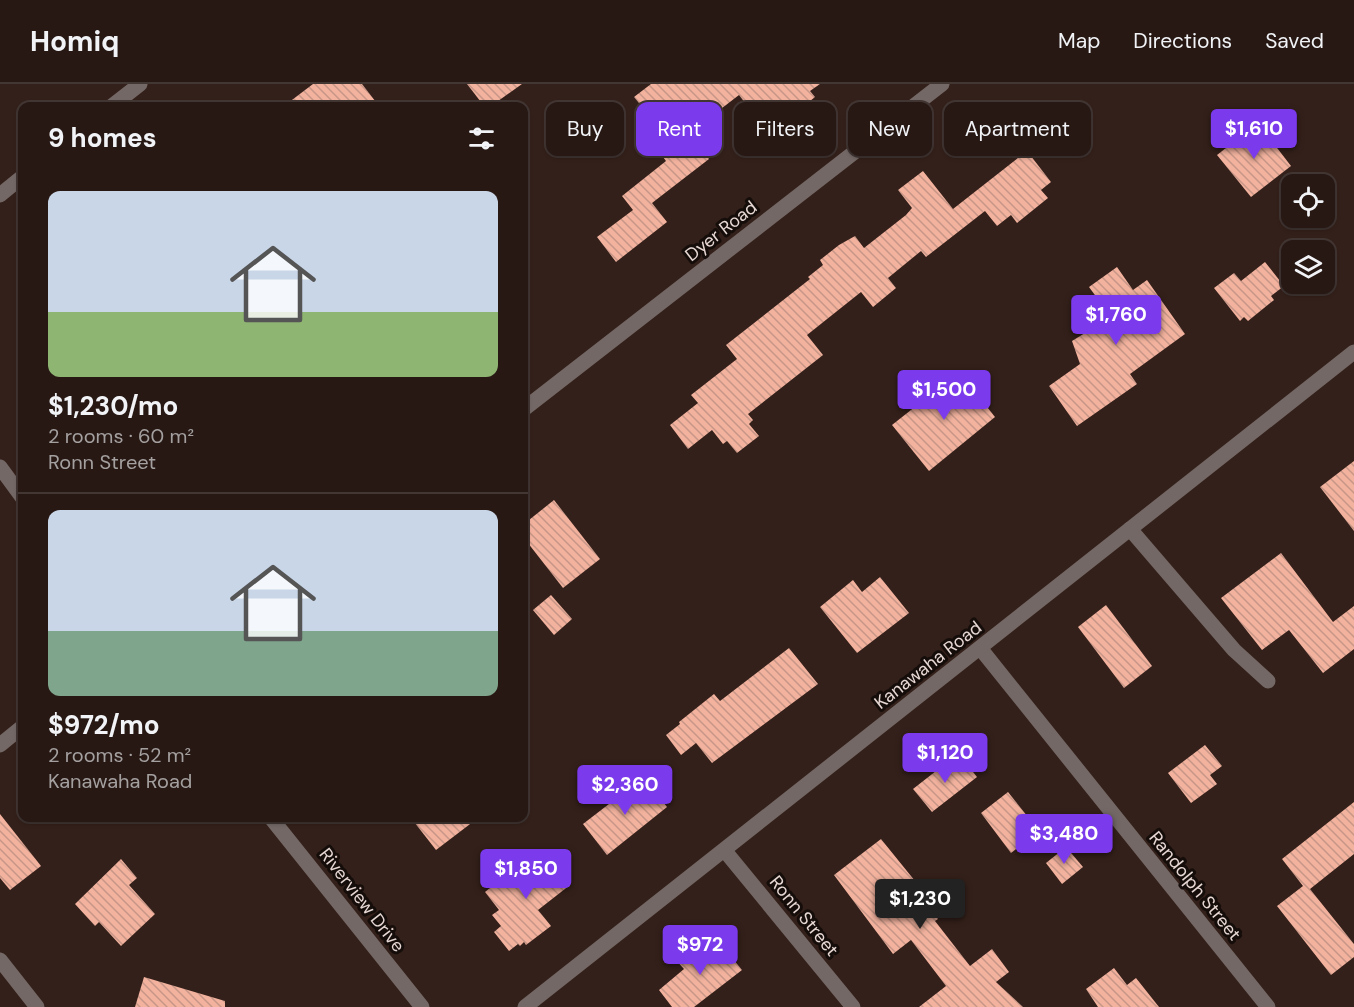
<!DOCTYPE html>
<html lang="en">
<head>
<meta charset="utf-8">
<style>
	:root { --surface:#271814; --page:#332522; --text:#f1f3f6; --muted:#a4a0a0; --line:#433734; --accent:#7c3aed }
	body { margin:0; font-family:"DM Sans",sans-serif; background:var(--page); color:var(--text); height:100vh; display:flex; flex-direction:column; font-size:22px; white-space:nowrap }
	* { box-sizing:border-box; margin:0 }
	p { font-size:20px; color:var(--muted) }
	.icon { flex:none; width:33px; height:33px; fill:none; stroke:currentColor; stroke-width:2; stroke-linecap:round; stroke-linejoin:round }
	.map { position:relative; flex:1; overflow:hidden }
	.sheet { position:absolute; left:18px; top:18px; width:510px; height:720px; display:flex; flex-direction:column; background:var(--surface); border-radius:12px; box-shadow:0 2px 4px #0004,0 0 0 2px var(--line) }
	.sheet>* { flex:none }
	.hud { position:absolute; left:546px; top:18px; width:570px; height:54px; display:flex; gap:12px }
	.buttons { position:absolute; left:1281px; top:90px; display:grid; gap:12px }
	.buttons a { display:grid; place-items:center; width:54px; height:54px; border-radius:12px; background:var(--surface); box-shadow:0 2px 4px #0004,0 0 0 2px var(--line); font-size:30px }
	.price { position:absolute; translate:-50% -51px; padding:0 14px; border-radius:6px; background:var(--accent); color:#fff; font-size:20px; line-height:39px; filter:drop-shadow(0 2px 3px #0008) }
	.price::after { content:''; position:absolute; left:50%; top:36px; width:18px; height:14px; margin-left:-9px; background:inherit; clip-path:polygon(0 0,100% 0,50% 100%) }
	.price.selected { background:#222; color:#fff }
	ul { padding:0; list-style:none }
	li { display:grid; align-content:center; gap:12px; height:318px; padding:0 30px }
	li+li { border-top:2px solid var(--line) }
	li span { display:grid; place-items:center; height:186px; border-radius:12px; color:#555 }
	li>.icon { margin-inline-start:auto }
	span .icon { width:108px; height:108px; fill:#fffc; stroke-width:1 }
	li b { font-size:26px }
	h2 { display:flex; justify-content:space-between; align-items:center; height:72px; padding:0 30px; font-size:26px }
	.pill { padding:0 21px; border-radius:12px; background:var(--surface); box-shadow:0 2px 4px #0004,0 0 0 2px var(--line); font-size:21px; line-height:54px }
	.pill.selected { background:var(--accent); color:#fff }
	header { display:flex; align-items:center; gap:36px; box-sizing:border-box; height:84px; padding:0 30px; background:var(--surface); border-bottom:2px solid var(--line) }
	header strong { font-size:28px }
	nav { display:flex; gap:33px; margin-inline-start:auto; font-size:21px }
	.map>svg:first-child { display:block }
	.building { fill:url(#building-back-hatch) }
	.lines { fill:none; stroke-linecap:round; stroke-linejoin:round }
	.minor { stroke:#736865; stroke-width:15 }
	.labels { text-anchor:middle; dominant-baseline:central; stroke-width:6; stroke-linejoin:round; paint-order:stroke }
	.street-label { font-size:18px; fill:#e7d8d4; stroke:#150d0a }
</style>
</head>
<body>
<header>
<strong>Homiq</strong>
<nav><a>Map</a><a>Directions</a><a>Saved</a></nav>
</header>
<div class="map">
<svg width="1354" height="923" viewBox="0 0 1354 923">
	<defs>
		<pattern id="building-back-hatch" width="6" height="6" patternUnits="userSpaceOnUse" patternTransform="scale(1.5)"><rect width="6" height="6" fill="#f2b29e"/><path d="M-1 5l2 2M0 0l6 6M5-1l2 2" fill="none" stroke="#c79686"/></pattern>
	</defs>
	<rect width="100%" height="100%" fill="#34201a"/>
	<!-- building -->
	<g class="building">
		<polygon points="313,0 362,0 379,22 284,22"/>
		<polygon points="467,0 522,0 491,22 484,22"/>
		<polygon points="651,0 820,0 810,7 815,13 794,30 789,24 764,43 739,11 700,41 706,48 694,56 709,75 652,119 667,138 616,178 597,153 633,126 622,112 666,77 637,39 648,30 634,13"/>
		<polygon points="1258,39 1291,82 1251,113 1217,71"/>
		<polygon points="1027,67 1051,98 1041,106 1048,114 1017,139 1011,131 997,142 985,127 926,173 921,167 888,194 896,204 873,223 861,208 807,251 823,271 748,330 753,336 749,340 759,352 737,369 727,357 723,360 712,346 688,365 670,341 698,319 691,311 737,275 726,261 810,195 808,193 823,181 820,176 839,161 855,152 864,164 906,131 912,124 898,106 923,87 953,125"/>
		<polygon points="1265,178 1284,202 1271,212 1274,216 1248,237 1244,233 1240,237 1214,204 1234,189 1241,197"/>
		<polygon points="1117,183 1133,206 1147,196 1185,250 1130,290 1137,300 1077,342 1049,302 1080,280 1072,257 1111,233 1089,203"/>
		<polygon points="959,288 995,333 929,387 892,341"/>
		<polygon points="1354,377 1354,447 1320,403"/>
		<polygon points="554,416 600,475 563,504 524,454 524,440"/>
		<polygon points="1281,469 1333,538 1354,522 1354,565 1323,589 1289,546 1262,566 1221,514"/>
		<polygon points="880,493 909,529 857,569 820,523 853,496 862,508"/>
		<polygon points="551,511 572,535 554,551 533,526"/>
		<polygon points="1106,521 1152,582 1124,604 1078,543"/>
		<polygon points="789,564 818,600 712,679 696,659 681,671 666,651 680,640 679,638 714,610 720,617"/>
		<polygon points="1205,661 1222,682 1210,691 1217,700 1191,719 1168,689"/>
		<polygon points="962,674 977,693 932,728 913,705 950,676 953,680"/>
		<polygon points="644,693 667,723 607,771 583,740"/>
		<polygon points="1008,708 1039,747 1011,769 981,729"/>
		<polygon points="1354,718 1354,770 1310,805 1354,860 1354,873 1331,891 1277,822 1303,802 1282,775"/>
		<polygon points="0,730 41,782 10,806 0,794"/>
		<polygon points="411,734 478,734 436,766"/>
		<polygon points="881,755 932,818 927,822 938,835 935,837 970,882 992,865 1009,888 996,898 1023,923 919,923 946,902 911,856 893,870 834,791"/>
		<polygon points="1066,763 1083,783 1062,800 1046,779"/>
		<polygon points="543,766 570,801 538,826 551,842 526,861 524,858 520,862 518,860 509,867 494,848 501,842 492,831 499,826 485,808 505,792 507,795"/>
		<polygon points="121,775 137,794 129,801 155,830 121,862 99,838 95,842 75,820"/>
		<polygon points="696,858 705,869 719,858 742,886 694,923 672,923 659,906 684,885 675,875"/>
		<polygon points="1114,884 1127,901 1136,894 1159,923 1098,923 1086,905"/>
		<polygon points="144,893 225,917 225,923 135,923"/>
	</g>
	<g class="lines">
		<!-- minor -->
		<g class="minor">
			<polyline points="112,22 140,0"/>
			<polyline points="0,111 22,93"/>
			<polyline points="524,325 942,0"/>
			<polyline points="0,383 22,413"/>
			<polyline points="1130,445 1234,566 1268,597"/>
			<polyline points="980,564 1268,923"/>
			<polyline points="0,661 22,643"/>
			<polyline points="271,734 422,923"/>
			<polyline points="725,767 853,923"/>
			<polyline points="0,876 37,923"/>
			<polyline points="525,923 1354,268"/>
		</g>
	</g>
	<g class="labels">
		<!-- street labels -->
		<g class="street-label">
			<text transform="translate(721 147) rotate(-38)">Dyer Road</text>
			<text transform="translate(928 581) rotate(-38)">Kanawaha Road</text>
			<text transform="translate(1195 802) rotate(51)">Randolph Street</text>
			<text transform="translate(362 816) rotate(52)">Riverview Drive</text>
			<text transform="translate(804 832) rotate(51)">Ronn Street</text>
		</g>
	</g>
</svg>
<div class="buttons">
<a><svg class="icon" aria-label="locate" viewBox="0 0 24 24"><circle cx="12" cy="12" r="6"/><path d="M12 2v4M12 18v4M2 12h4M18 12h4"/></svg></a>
<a><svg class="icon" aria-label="layers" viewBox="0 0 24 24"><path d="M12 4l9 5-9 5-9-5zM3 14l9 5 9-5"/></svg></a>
</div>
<b class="price" style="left:1254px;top:76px">$1,610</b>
<b class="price" style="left:1116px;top:262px">$1,760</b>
<b class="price" style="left:944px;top:337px">$1,500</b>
<b class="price" style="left:945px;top:700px">$1,120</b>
<b class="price" style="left:625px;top:732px">$2,360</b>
<b class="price" style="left:1064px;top:781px">$3,480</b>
<b class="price" style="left:526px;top:816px">$1,850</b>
<b class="price selected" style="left:920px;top:846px">$1,230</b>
<b class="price" style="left:700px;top:892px">$972</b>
<div class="hud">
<a class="pill">Buy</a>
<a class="pill selected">Rent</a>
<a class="pill">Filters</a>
<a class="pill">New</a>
<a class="pill">Apartment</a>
</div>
<section class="sheet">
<h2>9 homes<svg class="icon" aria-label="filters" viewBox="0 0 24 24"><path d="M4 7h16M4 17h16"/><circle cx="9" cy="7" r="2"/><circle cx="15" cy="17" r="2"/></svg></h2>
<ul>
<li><span style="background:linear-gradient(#c9d6e8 65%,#8fb573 0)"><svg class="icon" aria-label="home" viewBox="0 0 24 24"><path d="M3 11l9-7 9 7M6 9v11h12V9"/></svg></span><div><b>$1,230/mo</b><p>2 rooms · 60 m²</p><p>Ronn Street</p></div></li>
<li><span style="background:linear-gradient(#c9d6e8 65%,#7fa58c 0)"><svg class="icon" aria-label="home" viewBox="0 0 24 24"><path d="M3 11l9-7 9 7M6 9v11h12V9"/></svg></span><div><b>$972/mo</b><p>2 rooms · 52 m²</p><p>Kanawaha Road</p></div></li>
</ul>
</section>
</div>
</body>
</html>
